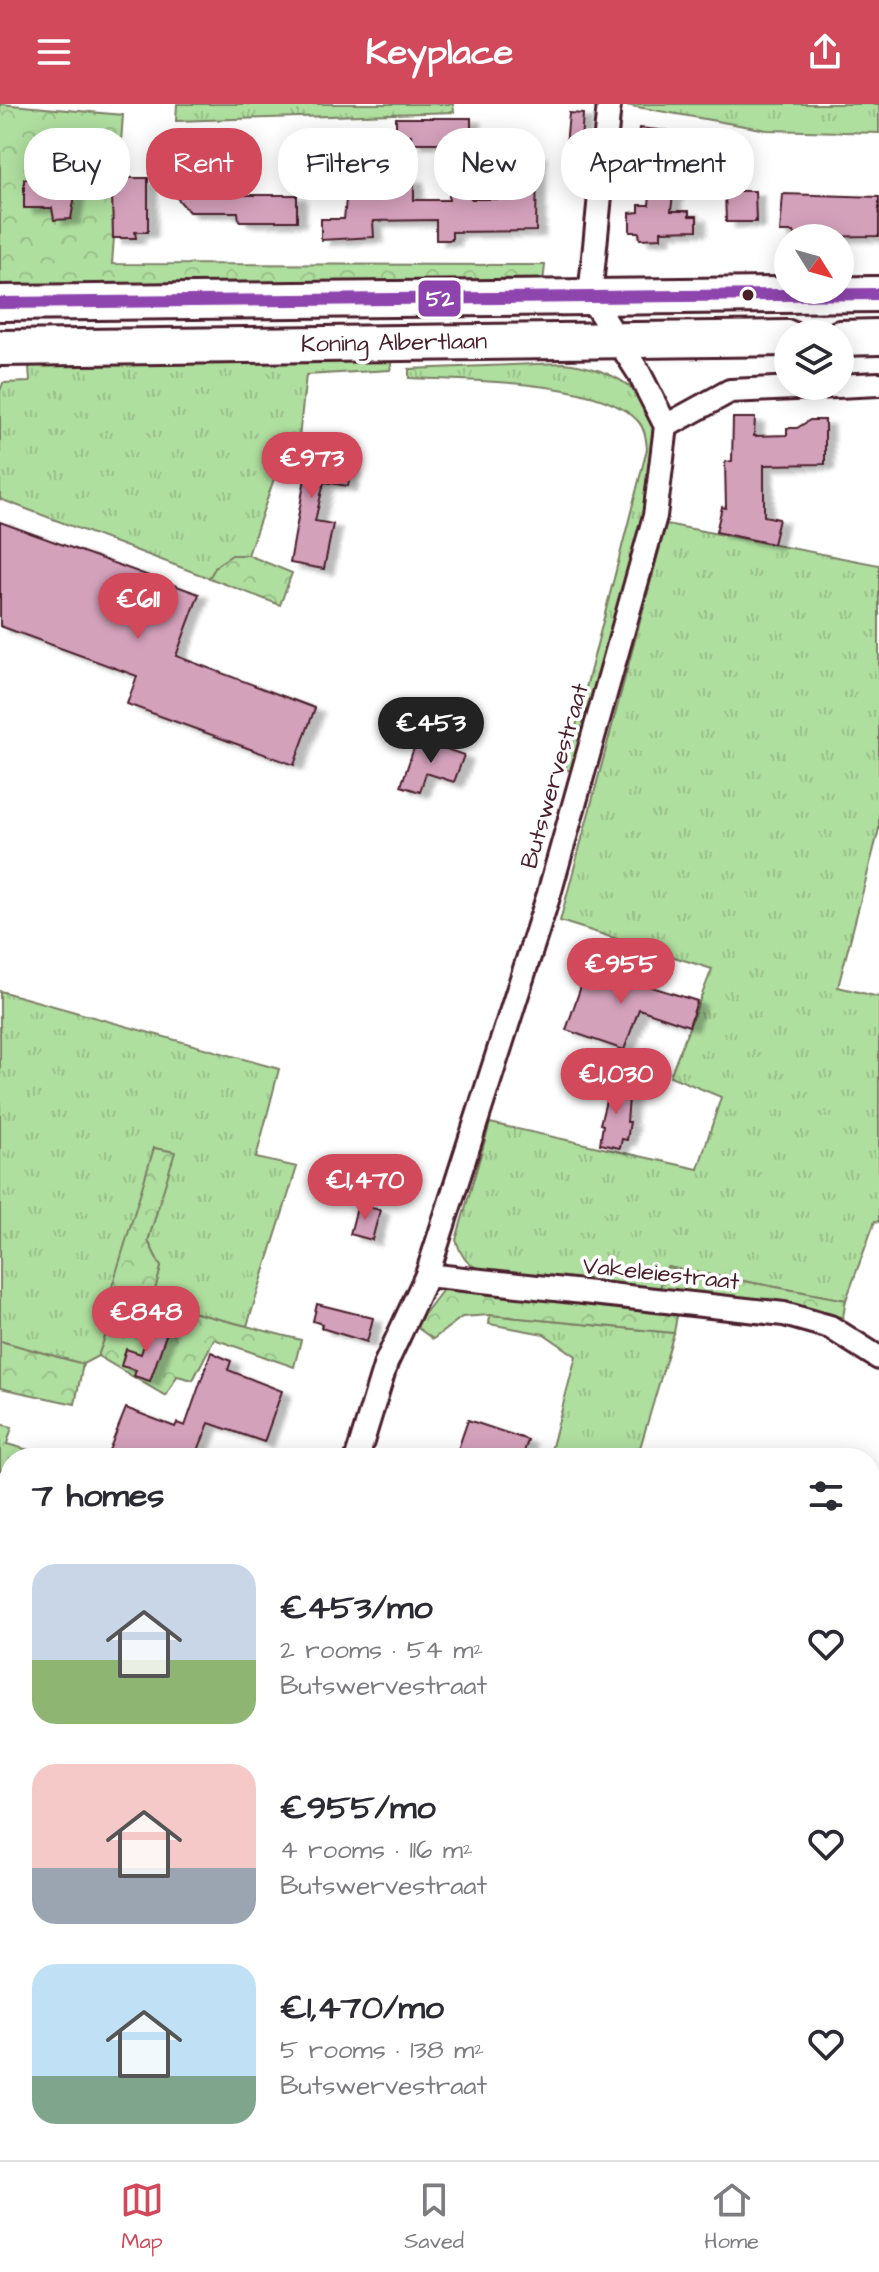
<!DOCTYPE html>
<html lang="en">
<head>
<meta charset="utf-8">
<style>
	:root { --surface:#fff; --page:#f2f2f3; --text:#2b2b33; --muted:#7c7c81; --line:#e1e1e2; --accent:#d1495b }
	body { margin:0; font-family:"Architects Daughter",sans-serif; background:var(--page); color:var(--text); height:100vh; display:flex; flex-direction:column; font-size:30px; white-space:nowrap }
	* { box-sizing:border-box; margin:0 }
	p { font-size:26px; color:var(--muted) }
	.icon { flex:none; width:44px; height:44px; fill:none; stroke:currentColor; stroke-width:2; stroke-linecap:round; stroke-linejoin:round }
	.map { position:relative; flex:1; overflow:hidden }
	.drawer { position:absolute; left:0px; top:1344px; width:880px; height:712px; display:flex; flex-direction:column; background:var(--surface); border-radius:32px 32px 0 0; box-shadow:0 4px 20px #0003 }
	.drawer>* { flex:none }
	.banner { position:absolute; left:24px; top:24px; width:832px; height:72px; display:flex; gap:16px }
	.needle { width:52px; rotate:127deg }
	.tools { position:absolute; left:774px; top:120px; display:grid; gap:16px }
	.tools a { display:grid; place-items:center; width:80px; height:80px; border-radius:50%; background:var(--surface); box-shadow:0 4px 20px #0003; font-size:40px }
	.price { position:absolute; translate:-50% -68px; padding:0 18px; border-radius:28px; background:var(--accent); color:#fff; font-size:26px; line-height:52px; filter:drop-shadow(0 2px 4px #0008) }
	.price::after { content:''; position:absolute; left:50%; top:48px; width:24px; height:18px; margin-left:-12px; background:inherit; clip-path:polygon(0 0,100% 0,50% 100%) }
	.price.current { background:#222; color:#fff }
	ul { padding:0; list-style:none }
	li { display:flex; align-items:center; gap:24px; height:200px; padding:0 32px }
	li span { display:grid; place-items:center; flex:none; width:224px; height:160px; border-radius:24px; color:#555 }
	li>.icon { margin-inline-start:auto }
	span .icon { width:96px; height:96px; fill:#fffc; stroke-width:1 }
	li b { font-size:34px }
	h2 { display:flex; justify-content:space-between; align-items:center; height:96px; padding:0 32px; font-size:34px }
	.pill { padding:0 28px; border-radius:32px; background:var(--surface); box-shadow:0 4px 20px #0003; font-size:28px; line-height:72px }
	.pill.current { background:var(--accent); color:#fff }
	header { display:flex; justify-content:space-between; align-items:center; height:104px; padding:0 32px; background:var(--accent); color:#fff; font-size:36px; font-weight:700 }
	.menu { display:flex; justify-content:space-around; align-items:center; height:112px; border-top:2px solid var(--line); background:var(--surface); font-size:22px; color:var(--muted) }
	.menu a { display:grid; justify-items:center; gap:4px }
	.menu .current { color:var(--accent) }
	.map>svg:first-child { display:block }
	.grass { fill:url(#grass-tufts); stroke:#7c7f65; stroke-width:2 }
	.forest { fill:url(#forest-crowns); stroke:#7c7f65; stroke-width:2 }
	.building { fill:#d4a1bb; stroke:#4a1f2b; stroke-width:2; filter:url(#shadow) }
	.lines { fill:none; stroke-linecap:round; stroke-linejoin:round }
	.street-casing { stroke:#4a1f2b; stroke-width:28 }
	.primary-casing { stroke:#4a1f2b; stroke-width:40 }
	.street { stroke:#fff; stroke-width:22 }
	.primary { stroke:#fff; stroke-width:34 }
	.bus-1-casing { stroke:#fff; stroke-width:18 }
	.bus-1 { stroke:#8e44ad; stroke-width:12 }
	.bus-dot { fill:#4a1f2b; stroke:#fff; stroke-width:3 }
	.labels { text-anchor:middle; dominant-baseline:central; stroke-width:7; stroke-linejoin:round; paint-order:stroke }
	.street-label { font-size:24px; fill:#4a1f2b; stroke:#fff }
	.line-badge { stroke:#fff; stroke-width:3 }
	.badge-label { font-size:22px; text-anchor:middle; font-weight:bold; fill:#fff }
</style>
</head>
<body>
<header><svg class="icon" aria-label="menu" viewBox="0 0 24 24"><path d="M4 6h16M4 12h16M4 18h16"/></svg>Keyplace<svg class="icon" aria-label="share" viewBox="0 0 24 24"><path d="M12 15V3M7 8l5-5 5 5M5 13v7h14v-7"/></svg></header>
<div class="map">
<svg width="879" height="2056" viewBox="0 0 879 2056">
	<defs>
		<pattern id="grass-tufts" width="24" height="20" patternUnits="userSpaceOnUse" patternTransform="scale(2)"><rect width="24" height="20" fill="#afdf9f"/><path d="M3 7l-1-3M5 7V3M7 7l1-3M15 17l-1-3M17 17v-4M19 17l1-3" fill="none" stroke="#98bf89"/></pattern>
		<pattern id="forest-crowns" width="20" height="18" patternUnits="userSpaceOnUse" patternTransform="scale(2)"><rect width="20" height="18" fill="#afdf9f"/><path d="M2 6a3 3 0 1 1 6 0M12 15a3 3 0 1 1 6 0" fill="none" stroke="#98bf89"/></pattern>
		<filter id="shadow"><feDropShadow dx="9" dy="5" stdDeviation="2" flood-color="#0004"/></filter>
	</defs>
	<rect width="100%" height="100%" fill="#fff"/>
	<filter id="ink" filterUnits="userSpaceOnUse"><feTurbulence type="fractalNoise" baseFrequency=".0125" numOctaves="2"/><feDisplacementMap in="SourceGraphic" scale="16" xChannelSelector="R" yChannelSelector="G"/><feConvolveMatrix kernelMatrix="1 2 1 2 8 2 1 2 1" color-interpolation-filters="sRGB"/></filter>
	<g filter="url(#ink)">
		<!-- grass -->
		<g class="grass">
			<polygon points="177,0 453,0 454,8 176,17"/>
			<polygon points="620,0 879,0 879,29 767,26"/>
			<path d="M 392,256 L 390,266 L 306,271 L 299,334 L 273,332 L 263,359 L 278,363 L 248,451 C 228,451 219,457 209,474 L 0,395 L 0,287 L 3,279 L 30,278 L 29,262 Z"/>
			<path d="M 563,259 C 604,263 652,282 656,331 C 659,370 639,435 628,474 C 610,538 592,603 574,667 L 565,666 L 647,345 C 646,334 645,325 638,317 C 599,275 464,277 409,274 L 409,265 Z"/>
			<path d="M 666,420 L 879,461 L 879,725 L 838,883 L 879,893 L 879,1118 L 875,1117 L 846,1196 L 667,1163 L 660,1184 L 489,1168 C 468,1162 463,1157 456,1136 L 490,1019 L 698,1065 L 721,993 L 670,972 L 712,865 L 560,817 Z"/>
			<polygon points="0,887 279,965 256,1054 297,1063 247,1222 151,1198 161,1163 148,1137 174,1048 154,1044 120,1192 98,1252 83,1260 0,1237"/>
			<polygon points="490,1211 674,1229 637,1354 549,1354 576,1252 544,1230 489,1220"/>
			<polygon points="0,1447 10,1449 10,1702 0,1698"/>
			<polygon points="87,2046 521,2046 519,2056 81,2056"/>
		</g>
		<!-- forest -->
		<g class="forest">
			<polygon points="0,0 123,11 112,160 545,161 543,179 0,181"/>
			<polygon points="232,451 248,451 292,469 280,501 209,474 217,461"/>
			<polygon points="154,1044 175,1048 148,1137 161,1163 152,1198 301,1236 294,1263 214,1235 193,1276 177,1272 166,1292 98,1252 120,1193 111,1186"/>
			<polygon points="667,1163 846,1196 843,1213 681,1189 674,1229 490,1211 462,1213 433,1235 415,1222 445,1183 575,1197 580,1177 660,1184"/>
			<polygon points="0,1237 83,1260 75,1300 0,1284"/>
			<polygon points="0,1320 12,1323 7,1340 58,1354 10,1354 10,1368 0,1366"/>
		</g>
		<!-- building -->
		<g class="building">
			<polygon points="569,9 583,10 579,64 564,63"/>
			<polygon points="396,14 471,14 471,39 412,39 411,31 396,30"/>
			<polygon points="639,24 668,27 668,42 672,42 669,65 676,65 671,107 689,107 689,112 697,112 697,126 661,127 661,134 640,135 639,128 630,128 630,109 639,108 639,101 649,101 652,66 641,65 642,53 636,53"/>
			<polygon points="537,50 536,127 452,128 452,136 436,136 436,116 373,117 374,133 321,136 321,115 344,115 349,67 372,67 372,74 414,74 414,96 449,96 449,78 471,77 471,95 510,95 510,85 520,85 520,51"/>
			<polygon points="210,59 210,91 297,91 297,117 239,117 238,108 189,108 177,94 185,83 185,60"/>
			<polygon points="118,74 148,74 148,128 135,128 136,134 113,134 112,86 119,86"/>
			<polygon points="24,75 85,75 76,85 71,115 54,116 52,104 24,104"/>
			<polygon points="725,87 755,87 756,118 726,118"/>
			<polygon points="783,90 879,93 879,132 794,133 794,128 780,128"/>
			<polygon points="733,314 755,314 754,332 787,331 787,324 797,324 810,316 825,316 825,360 764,361 764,412 779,415 773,440 716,428 722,403 726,404 725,358 732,357"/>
			<polygon points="272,341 353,355 348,382 324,378 315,417 333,420 324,465 290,459 305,374 298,373 299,365 268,359"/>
			<polygon points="0,418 199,490 176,552 315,604 294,661 127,600 137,572 0,522"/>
			<polygon points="417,635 464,651 454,678 426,669 420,688 401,682"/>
			<polygon points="590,856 614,864 612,871 697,897 689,922 639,905 624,946 566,926"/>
			<polygon points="611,978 630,982 627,1018 630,1018 627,1036 622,1035 620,1044 600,1040 603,1021 600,1020"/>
			<polygon points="358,1100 380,1106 372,1136 350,1130"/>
			<polygon points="317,1200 373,1214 367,1238 321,1224 322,1220 313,1217"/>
			<polygon points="151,1219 168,1225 150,1277 134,1272 136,1266 121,1262 126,1245 141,1250"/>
			<polygon points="211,1248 231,1257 228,1266 282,1287 264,1338 209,1319 195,1354 106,1354 126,1304 175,1323 177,1319 185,1322"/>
			<polygon points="468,1316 528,1336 522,1354 455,1354"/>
		</g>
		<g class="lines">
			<!-- street casing -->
			<g class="street-casing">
				<g id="street">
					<polyline points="666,322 730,287 879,280"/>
					<polyline points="427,1171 784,1210 830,1223 879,1254"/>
					<polyline points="357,1354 386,1259 427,1171 549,790 655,412 666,322 639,269 590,193 609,0"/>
					<polyline points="65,2056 70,2046"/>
				</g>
			</g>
			<!-- primary casing -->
			<g class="primary-casing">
				<g id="primary">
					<polyline points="0,199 879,190"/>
					<polyline points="840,234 879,233"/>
					<polyline points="0,244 788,234"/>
				</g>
			</g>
			<!-- street -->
			<use href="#street" class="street"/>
			<!-- primary -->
			<use href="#primary" class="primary"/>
			<!-- bus-1 casing -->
			<g class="bus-1-casing">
				<polyline id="bus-1" points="0,199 879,190"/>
			</g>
			<!-- bus-1 -->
			<use href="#bus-1" class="bus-1"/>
		</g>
	</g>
	<!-- markers -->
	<circle class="bus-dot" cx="748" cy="191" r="7"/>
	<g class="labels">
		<!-- street labels -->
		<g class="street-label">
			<text transform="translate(394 239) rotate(-1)">Koning Albertlaan</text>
			<text transform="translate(555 672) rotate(-74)">Butswervestraat</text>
			<text transform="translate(661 1170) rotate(6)">Vakeleiestraat</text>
		</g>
	</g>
	<rect class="line-badge" x="417" y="175" width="45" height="39" rx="8" fill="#8e44ad"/>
	<g class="badge-label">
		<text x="440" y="202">52</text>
	</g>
</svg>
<div class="tools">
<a><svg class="needle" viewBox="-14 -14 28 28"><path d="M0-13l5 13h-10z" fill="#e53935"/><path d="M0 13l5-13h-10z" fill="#7c7c81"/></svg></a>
<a><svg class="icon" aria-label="layers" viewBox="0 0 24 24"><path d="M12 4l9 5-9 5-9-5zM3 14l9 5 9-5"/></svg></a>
</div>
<b class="price" style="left:312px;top:396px">€973</b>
<b class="price" style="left:138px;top:537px">€611</b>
<b class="price current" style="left:431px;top:661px">€453</b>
<b class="price" style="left:621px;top:902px">€955</b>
<b class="price" style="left:616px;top:1012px">€1,030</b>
<b class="price" style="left:365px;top:1118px">€1,470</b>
<b class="price" style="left:146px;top:1250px">€848</b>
<div class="banner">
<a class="pill">Buy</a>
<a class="pill current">Rent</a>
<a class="pill">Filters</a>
<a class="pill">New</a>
<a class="pill">Apartment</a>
</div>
<section class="drawer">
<h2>7 homes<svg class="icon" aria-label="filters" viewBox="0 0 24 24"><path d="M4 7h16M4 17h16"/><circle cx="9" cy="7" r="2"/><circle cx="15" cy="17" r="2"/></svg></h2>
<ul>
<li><span style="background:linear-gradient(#c9d6e8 60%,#8fb573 0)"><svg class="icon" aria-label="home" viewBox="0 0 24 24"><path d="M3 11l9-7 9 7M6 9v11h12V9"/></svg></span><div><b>€453/mo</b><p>2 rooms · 54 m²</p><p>Butswervestraat</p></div><svg class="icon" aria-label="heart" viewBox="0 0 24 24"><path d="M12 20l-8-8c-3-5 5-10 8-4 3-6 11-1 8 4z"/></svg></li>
<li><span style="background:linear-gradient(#f6c9c9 65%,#9aa5b1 0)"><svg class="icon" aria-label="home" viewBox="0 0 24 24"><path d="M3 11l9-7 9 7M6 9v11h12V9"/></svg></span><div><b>€955/mo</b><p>4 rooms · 116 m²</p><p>Butswervestraat</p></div><svg class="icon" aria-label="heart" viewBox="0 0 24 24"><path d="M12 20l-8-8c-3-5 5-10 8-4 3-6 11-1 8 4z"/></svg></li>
<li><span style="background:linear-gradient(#bfe0f5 70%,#7fa58c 0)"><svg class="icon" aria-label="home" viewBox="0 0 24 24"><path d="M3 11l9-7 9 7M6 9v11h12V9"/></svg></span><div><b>€1,470/mo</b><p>5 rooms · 138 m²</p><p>Butswervestraat</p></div><svg class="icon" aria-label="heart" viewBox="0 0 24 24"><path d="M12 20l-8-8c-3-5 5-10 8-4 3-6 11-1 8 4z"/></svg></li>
</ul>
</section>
</div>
<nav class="menu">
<a class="current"><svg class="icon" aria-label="map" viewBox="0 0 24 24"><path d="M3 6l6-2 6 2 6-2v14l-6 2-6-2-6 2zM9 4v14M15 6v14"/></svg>Map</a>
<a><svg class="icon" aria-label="saved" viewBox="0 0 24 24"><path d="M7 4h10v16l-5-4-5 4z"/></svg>Saved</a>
<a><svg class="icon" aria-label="home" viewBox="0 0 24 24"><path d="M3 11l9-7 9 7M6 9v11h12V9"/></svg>Home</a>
</nav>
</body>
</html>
